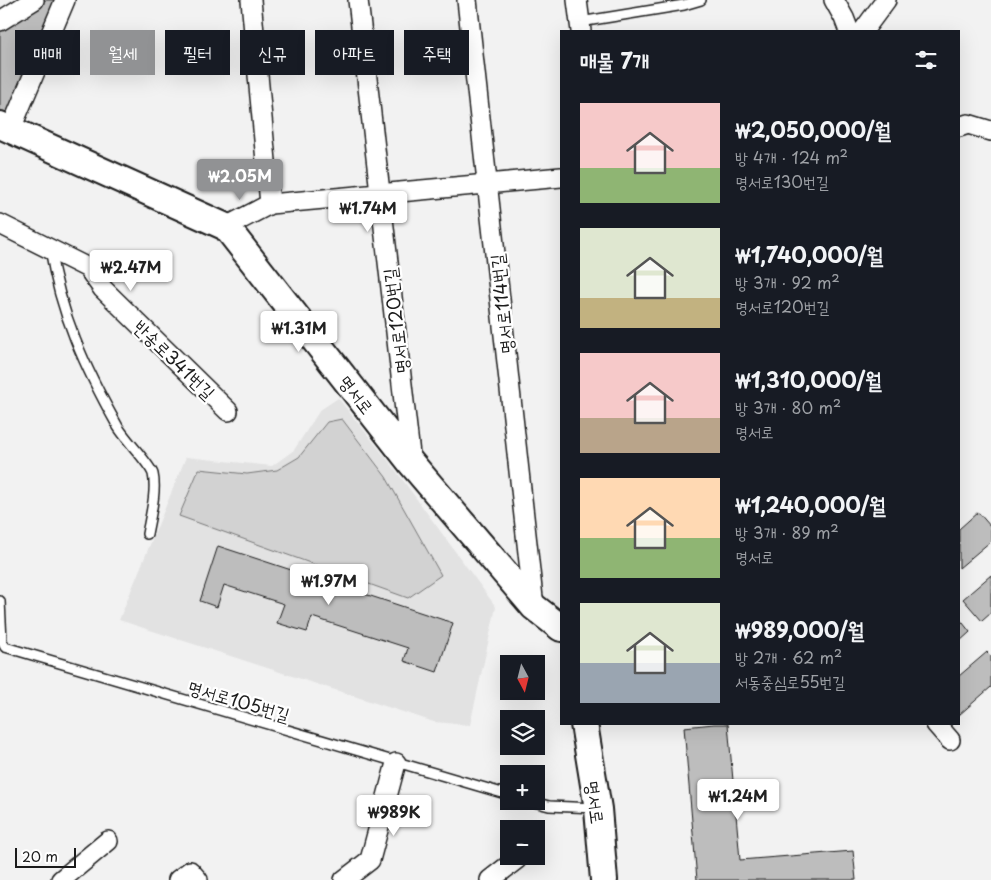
<!DOCTYPE html>
<html lang="ko">
<head>
<meta charset="utf-8">
<style>
	:root { --surface:#171b24; --page:#20242c; --text:#f1f3f6; --muted:#9ea1a6; --accent:#919294 }
	body { margin:0; font-family:"Playpen Sans","Poor Story",sans-serif; background:var(--page); color:var(--text); height:100vh; display:flex; flex-direction:column; font-size:19px; white-space:nowrap }
	* { box-sizing:border-box; margin:0 }
	p { font-size:16px; color:var(--muted) }
	.icon { flex:none; width:28px; height:28px; fill:none; stroke:currentColor; stroke-width:2; stroke-linecap:round; stroke-linejoin:round }
	.map { position:relative; flex:1; overflow:hidden }
	.drawer { position:absolute; left:560px; top:30px; width:400px; height:695px; display:flex; flex-direction:column; background:var(--surface); border-radius:0px; box-shadow:0 5px 20px #0002 }
	.drawer>* { flex:none }
	.guide { position:absolute; left:15px; top:30px; width:470px; height:45px; display:flex; gap:10px }
	.needle { width:32px; rotate:173deg }
	.tools { position:absolute; left:500px; top:655px; display:grid; gap:10px }
	.tools a { display:grid; place-items:center; width:45px; height:45px; border-radius:0px; background:var(--surface); box-shadow:0 5px 20px #0002; font-size:25px }
	.scale { position:absolute; left:15px; bottom:12px; width:61px; box-sizing:border-box; padding-left:5px; border:2px solid #1c1c1c; border-top:0; font-size:14px; line-height:18px; white-space:nowrap; color:#1c1c1c; -webkit-text-stroke:4px #fff; paint-order:stroke }
	.price { position:absolute; translate:-50% -42px; padding:0 11px; border-radius:5px; background:#fff; color:#222; font-size:16px; line-height:32px; filter:drop-shadow(0 1px 2px #0008) }
	.price::after { content:''; position:absolute; left:50%; top:30px; width:15px; height:11px; margin-left:-8px; background:inherit; clip-path:polygon(0 0,100% 0,50% 100%) }
	.price.current { background:var(--accent); color:#fff }
	ul { padding:0; list-style:none }
	li { display:flex; align-items:center; gap:15px; height:125px; padding:0 20px }
	li span { display:grid; place-items:center; flex:none; width:140px; height:100px; border-radius:0px; color:#555 }
	li>.icon { margin-inline-start:auto }
	span .icon { width:60px; height:60px; fill:#fffc; stroke-width:1 }
	li b { font-size:21px }
	h2 { display:flex; justify-content:space-between; align-items:center; height:60px; padding:0 20px; font-size:21px }
	.chip { padding:0 18px; border-radius:0px; background:var(--surface); box-shadow:0 5px 20px #0002; font-size:18px; line-height:45px }
	.chip.current { background:var(--accent); color:#fff }
	.map>svg:first-child { display:block }
	.built { fill:#e2e2e2 }
	.grass { fill:#d2d2d2; stroke:#777 }
	.building { fill:#bdbdbd; stroke:#1c1c1c }
	.lines { fill:none; stroke-linecap:round; stroke-linejoin:round }
	.lane-casing { stroke:#1c1c1c; stroke-width:12 }
	.street-casing { stroke:#1c1c1c; stroke-width:22 }
	.secondary-casing { stroke:#1c1c1c; stroke-width:30 }
	.lane { stroke:#fff; stroke-width:9 }
	.street { stroke:#fff; stroke-width:19 }
	.secondary { stroke:#fff; stroke-width:26 }
	.labels { text-anchor:middle; dominant-baseline:central; stroke-width:4.5; stroke-linejoin:round; paint-order:stroke }
	.street-label { font-size:18px; fill:#1c1c1c; stroke:#fff }
</style>
</head>
<body>
<div class="map">
<svg width="991" height="880" viewBox="0 0 991 880">
	<rect width="100%" height="100%" fill="#f2f2f2"/>
	<filter id="ink" filterUnits="userSpaceOnUse"><feTurbulence type="fractalNoise" baseFrequency=".02" numOctaves="2"/><feDisplacementMap in="SourceGraphic" scale="10" xChannelSelector="R" yChannelSelector="G"/><feConvolveMatrix kernelMatrix="1 2 1 2 8 2 1 2 1" color-interpolation-filters="sRGB"/></filter>
	<g filter="url(#ink)">
		<!-- built -->
		<polygon class="built" points="338,398 391,464 496,607 470,725 434,722 119,620 186,457 272,466 294,450 320,410"/>
		<!-- grass -->
		<polygon class="grass" points="342,419 386,477 441,575 408,598 179,516 199,469 247,474 277,470 299,457 327,422"/>
		<!-- building -->
		<g class="building">
			<polygon points="34,0 65,0 10,131 0,125 0,21"/>
			<polygon points="978,512 991,527 991,541 959,568 959,529"/>
			<polygon points="218,546 453,623 437,672 404,661 408,648 312,617 307,632 277,623 284,604 224,585 217,607 200,601"/>
			<polygon points="991,575 991,613 982,621 963,599"/>
			<polygon points="959,618 970,632 959,642"/>
			<polygon points="987,652 991,656 991,687 959,715 959,676"/>
			<polygon points="714,724 728,724 740,860 853,851 856,880 697,880 684,727"/>
		</g>
		<g class="lines">
			<!-- lane casing -->
			<g class="lane-casing">
				<g id="lane">
					<polyline points="580,22 684,5 701,0"/>
					<path d="M 50,248 C 60,313 85,368 117,425 C 123,437 150,464 153,474 C 157,491 150,517 147,534"/>
					<polyline points="0,601 2,641 5,647 509,795"/>
					<polyline points="530,801 549,806 595,808"/>
				</g>
			</g>
			<!-- street casing -->
			<g class="street-casing">
				<g id="street">
					<polyline points="251,0 270,204"/>
					<polyline points="358,0 411,463"/>
					<polyline points="467,0 534,607"/>
					<polyline points="577,0 581,31"/>
					<polyline points="834,0 844,18 849,31"/>
					<polyline points="0,21 34,0"/>
					<polyline points="863,31 886,0"/>
					<polyline points="959,127 968,124 991,131"/>
					<polyline points="10,131 65,0"/>
					<polyline points="0,224 88,268 103,289 228,411"/>
					<polyline points="226,227 270,204 561,177"/>
					<polyline points="936,724 950,740"/>
					<polyline points="61,880 108,841"/>
					<polyline points="178,880 190,871 198,880"/>
					<polyline points="344,880 370,860 396,763"/>
					<polyline points="490,880 517,859"/>
				</g>
			</g>
			<!-- secondary casing -->
			<g class="secondary-casing">
				<g id="secondary">
					<polyline points="0,125 226,227 411,463 534,607 561,628"/>
					<polyline points="584,724 598,809 604,880"/>
				</g>
			</g>
			<!-- lane -->
			<use href="#lane" class="lane"/>
			<!-- street -->
			<use href="#street" class="street"/>
			<!-- secondary -->
			<use href="#secondary" class="secondary"/>
		</g>
	</g>
	<g class="labels">
		<!-- street labels -->
		<g class="street-label">
			<text transform="translate(501 304) rotate(-96)">명서로114번길</text>
			<text transform="translate(395 321) rotate(-97)">명서로120번길</text>
			<text transform="translate(175 359) rotate(44)">반송로341번길</text>
			<text transform="translate(357 394) rotate(52)">명서로</text>
			<text transform="translate(239 700) rotate(16)">명서로105번길</text>
			<text transform="translate(596 802) rotate(82)">명서로</text>
		</g>
	</g>
</svg>
<div class="tools">
<a><svg class="needle" viewBox="-14 -14 28 28"><path d="M0-13l5 13h-10z" fill="#e53935"/><path d="M0 13l5-13h-10z" fill="#9ea1a6"/></svg></a>
<a><svg class="icon" aria-label="layers" viewBox="0 0 24 24"><path d="M12 4l9 5-9 5-9-5zM3 14l9 5 9-5"/></svg></a>
<a>+</a>
<a>−</a>
</div>
<div class="scale">20 m</div>
<b class="price current" style="left:240px;top:201px">₩2.05M</b>
<b class="price" style="left:368px;top:233px">₩1.74M</b>
<b class="price" style="left:131px;top:292px">₩2.47M</b>
<b class="price" style="left:299px;top:353px">₩1.31M</b>
<b class="price" style="left:329px;top:606px">₩1.97M</b>
<b class="price" style="left:738px;top:821px">₩1.24M</b>
<b class="price" style="left:394px;top:837px">₩989K</b>
<div class="guide">
<a class="chip">매매</a>
<a class="chip current">월세</a>
<a class="chip">필터</a>
<a class="chip">신규</a>
<a class="chip">아파트</a>
<a class="chip">주택</a>
</div>
<section class="drawer">
<h2>매물 7개<svg class="icon" aria-label="filters" viewBox="0 0 24 24"><path d="M4 7h16M4 17h16"/><circle cx="9" cy="7" r="2"/><circle cx="15" cy="17" r="2"/></svg></h2>
<ul>
<li><span style="background:linear-gradient(#f6c9c9 65%,#8fb573 0)"><svg class="icon" aria-label="home" viewBox="0 0 24 24"><path d="M3 11l9-7 9 7M6 9v11h12V9"/></svg></span><div><b>₩2,050,000/월</b><p>방 4개 · 124 m²</p><p>명서로130번길</p></div></li>
<li><span style="background:linear-gradient(#dfe7d0 70%,#c2b280 0)"><svg class="icon" aria-label="home" viewBox="0 0 24 24"><path d="M3 11l9-7 9 7M6 9v11h12V9"/></svg></span><div><b>₩1,740,000/월</b><p>방 3개 · 92 m²</p><p>명서로120번길</p></div></li>
<li><span style="background:linear-gradient(#f6c9c9 65%,#b9a48a 0)"><svg class="icon" aria-label="home" viewBox="0 0 24 24"><path d="M3 11l9-7 9 7M6 9v11h12V9"/></svg></span><div><b>₩1,310,000/월</b><p>방 3개 · 80 m²</p><p>명서로</p></div></li>
<li><span style="background:linear-gradient(#ffd9b3 60%,#8fb573 0)"><svg class="icon" aria-label="home" viewBox="0 0 24 24"><path d="M3 11l9-7 9 7M6 9v11h12V9"/></svg></span><div><b>₩1,240,000/월</b><p>방 3개 · 89 m²</p><p>명서로</p></div></li>
<li><span style="background:linear-gradient(#dfe7d0 60%,#9aa5b1 0)"><svg class="icon" aria-label="home" viewBox="0 0 24 24"><path d="M3 11l9-7 9 7M6 9v11h12V9"/></svg></span><div><b>₩989,000/월</b><p>방 2개 · 62 m²</p><p>서동중심로55번길</p></div></li>
</ul>
</section>
</div>
</body>
</html>
